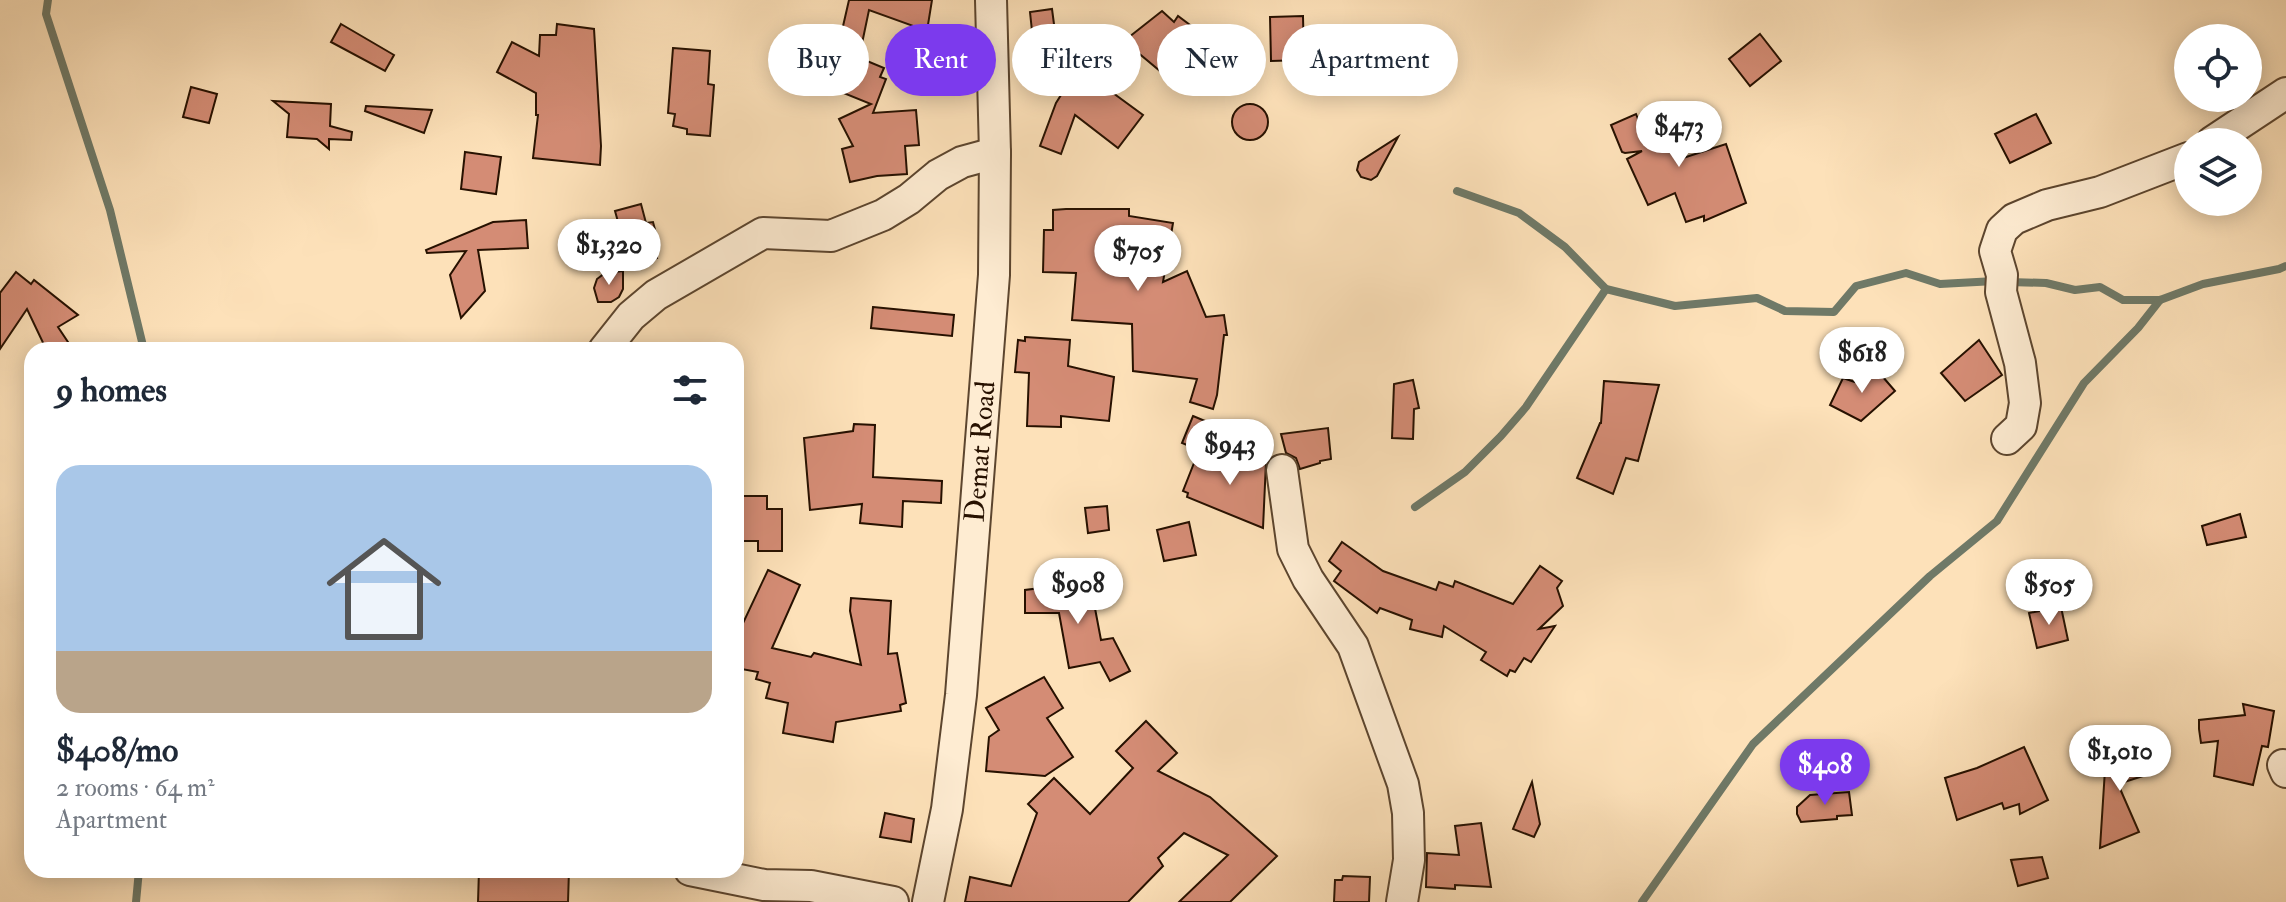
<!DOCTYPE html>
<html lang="en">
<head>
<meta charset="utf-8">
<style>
	:root { --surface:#fff; --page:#f6f6f7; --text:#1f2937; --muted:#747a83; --accent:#7c3aed }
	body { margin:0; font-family:"IM FELL Double Pica",serif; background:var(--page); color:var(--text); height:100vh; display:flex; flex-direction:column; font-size:30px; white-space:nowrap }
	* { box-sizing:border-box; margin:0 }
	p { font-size:26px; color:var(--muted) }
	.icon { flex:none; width:44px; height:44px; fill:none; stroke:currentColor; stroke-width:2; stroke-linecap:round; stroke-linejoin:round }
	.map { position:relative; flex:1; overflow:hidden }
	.panel { position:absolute; left:24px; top:342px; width:720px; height:536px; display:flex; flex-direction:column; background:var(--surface); border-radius:24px; box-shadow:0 4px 20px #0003 }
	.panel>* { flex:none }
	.hud { position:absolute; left:768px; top:24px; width:760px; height:72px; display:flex; gap:16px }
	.tools { position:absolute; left:2174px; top:24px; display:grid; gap:16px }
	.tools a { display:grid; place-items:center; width:88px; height:88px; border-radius:50%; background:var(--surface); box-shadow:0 4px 20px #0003; font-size:40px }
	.price { position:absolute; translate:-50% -68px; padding:0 18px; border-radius:28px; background:#fff; color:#222; font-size:26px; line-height:52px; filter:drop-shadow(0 2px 4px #0008) }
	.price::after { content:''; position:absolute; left:50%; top:48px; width:24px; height:18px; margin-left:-12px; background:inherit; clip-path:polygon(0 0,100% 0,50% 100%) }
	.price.selected { background:var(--accent); color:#fff }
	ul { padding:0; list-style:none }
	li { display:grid; align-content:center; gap:16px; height:424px; padding:0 32px }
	li span { display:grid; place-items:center; height:248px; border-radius:24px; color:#555 }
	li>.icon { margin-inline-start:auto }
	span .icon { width:144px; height:144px; fill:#fffc; stroke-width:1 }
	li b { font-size:34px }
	h2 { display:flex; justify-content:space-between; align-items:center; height:96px; padding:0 32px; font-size:34px }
	.tag { padding:0 28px; border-radius:36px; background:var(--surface); box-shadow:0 4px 20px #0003; font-size:28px; line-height:72px }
	.tag.selected { background:var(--accent); color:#fff }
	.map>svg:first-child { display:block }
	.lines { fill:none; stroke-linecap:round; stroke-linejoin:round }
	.stream { stroke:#6f7967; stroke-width:8 }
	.building { fill:#d48c75; stroke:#271100; stroke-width:2 }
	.minor-casing { stroke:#5c452e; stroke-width:34 }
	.minor { stroke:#feecd2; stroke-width:30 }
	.labels { text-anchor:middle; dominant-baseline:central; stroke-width:8; stroke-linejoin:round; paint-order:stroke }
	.street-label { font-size:28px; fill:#271100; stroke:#feecd2 }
</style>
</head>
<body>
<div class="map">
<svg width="2286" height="902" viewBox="0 0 2286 902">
	<rect width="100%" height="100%" fill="#fde1b9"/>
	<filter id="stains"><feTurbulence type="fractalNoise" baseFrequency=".0025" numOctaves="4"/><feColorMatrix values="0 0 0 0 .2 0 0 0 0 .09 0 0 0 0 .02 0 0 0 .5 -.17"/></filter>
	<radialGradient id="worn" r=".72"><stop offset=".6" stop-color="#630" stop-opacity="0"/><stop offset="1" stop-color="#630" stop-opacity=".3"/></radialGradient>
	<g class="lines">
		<!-- stream -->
		<g class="stream">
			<polyline points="48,0 46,14 110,210 144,350"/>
			<polyline points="1457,191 1519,213 1565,247 1606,289 1675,306 1757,298 1785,311 1834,312 1856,286 1906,273 1940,284 1995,281"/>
			<polyline points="2009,282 2046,283 2075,290 2100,287 2123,300 2160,300 2203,284 2279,269 2286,266"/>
			<polyline points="1415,507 1465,472 1501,436 1526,407 1606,289"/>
			<polyline points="136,902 139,870"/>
			<polyline points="1642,902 1753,744 1930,576 1997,521 2084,383 2138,328 2160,300"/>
		</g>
	</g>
	<!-- building -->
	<g class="building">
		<polygon points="849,0 932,0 927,31 869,10 860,53 838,48"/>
		<polygon points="1052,9 1057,47 1034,50 1030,12"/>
		<polygon points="1162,11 1174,22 1178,16 1202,34 1188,53 1192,57 1172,81 1124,41"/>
		<polygon points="1303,16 1304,60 1271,61 1270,17"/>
		<polygon points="341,24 394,55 385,71 331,42"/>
		<polygon points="557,24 594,29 601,146 600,165 533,158 538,115 536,115 536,93 497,72 512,42 539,56 540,35 556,35"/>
		<polygon points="1760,34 1781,61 1750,86 1729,59"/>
		<polygon points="673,48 710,51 708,84 714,85 710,136 687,134 687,129 673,126 675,114 668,113"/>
		<polygon points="855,56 884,68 880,77 886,79 873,113 916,110 919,145 905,146 907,174 877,176 850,182 842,149 853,146 839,119 871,104 841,92"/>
		<polygon points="1080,65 1102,79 1098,82 1143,115 1118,148 1075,115 1061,154 1040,146 1056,103"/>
		<polygon points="191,87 217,94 209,123 183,117"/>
		<polygon points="273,101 331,104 330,126 352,132 351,140 329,139 329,149 317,139 287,137 289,114"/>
		<circle cx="1250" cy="122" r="18"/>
		<polygon points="366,106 432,110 424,133 365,111"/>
		<polygon points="1660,110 1680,159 1726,144 1746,203 1704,221 1704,216 1686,222 1675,193 1648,205 1627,159 1642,151 1625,153 1622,152 1611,125 1636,114 1638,119"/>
		<polygon points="2036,114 2051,143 2010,163 1995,134"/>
		<polygon points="1398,137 1377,176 1371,180 1361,177 1357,170 1359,162"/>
		<polygon points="465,152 501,157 496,194 461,189"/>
		<polygon points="641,204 646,223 653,222 658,241 653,242 657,258 630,265 615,211"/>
		<polygon points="1066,209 1129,209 1129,216 1173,223 1163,282 1187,271 1206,317 1224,315 1227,335 1224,335 1217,395 1213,409 1190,402 1197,379 1133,371 1132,324 1072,320 1076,273 1043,272 1044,230 1053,230 1053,210"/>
		<polygon points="526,220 528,248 478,250 485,291 461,318 450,275 466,251 427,253 426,250 493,222"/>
		<polygon points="623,271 623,289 619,297 611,302 598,302 594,288 597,279 605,273"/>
		<polygon points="16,272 31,284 34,280 78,315 58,327 72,348 46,349 27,309 0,349 0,293"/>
		<polygon points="873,307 954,315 952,336 871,328"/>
		<polygon points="1025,337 1070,340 1068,366 1114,377 1109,421 1061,416 1061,427 1027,426 1029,373 1015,372 1018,340 1025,341"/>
		<polygon points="1979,340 2002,375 1965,401 1941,373"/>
		<polygon points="1876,369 1895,391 1861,421 1830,405 1843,378 1855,382 1868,371 1871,374"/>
		<polygon points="1413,380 1419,408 1414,409 1413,439 1392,438 1394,384"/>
		<polygon points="1604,381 1659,385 1638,461 1626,458 1613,494 1577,478 1600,423 1601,423"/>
		<polygon points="1193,416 1222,428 1211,455 1182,443"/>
		<polygon points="854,424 875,425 873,477 942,481 941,503 903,501 902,527 860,523 862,504 810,510 804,438 853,431"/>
		<polygon points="1328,428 1331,459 1320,461 1320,463 1300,469 1296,458 1286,453 1281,434"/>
		<polygon points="1196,458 1266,462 1263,528 1187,497 1188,493 1183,491"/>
		<polygon points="742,496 767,496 767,509 782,509 782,551 758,551 758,541 743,541"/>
		<polygon points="1107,506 1109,530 1088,533 1085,508"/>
		<polygon points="2240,514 2246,537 2207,545 2202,526"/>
		<polygon points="1189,522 1196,555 1164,561 1157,530"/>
		<polygon points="1342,542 1383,571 1436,590 1439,582 1453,587 1455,581 1513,604 1540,566 1562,581 1557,588 1563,606 1539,629 1555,626 1531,662 1524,658 1515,672 1510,670 1507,676 1481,660 1486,652 1444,626 1442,637 1410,629 1412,620 1380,608 1377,613 1334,581 1341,571 1329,561"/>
		<polygon points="768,570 800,585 772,648 811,657 814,653 861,665 850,611 851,598 891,601 888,654 897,653 906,703 900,705 901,711 836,722 833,742 783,733 788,703 766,698 770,683 756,679 758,672 736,668 736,638"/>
		<polygon points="1090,582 1101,640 1113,638 1130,671 1110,681 1100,662 1069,668 1059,613 1025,613 1025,590"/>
		<polygon points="2061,607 2068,640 2037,648 2029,613"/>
		<polygon points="1044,677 1063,708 1047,718 1073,757 1045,776 986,771 989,737 999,730 986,708"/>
		<polygon points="2243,704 2274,711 2268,747 2262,746 2253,785 2214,776 2218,741 2201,743 2199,729 2199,720 2245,715"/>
		<polygon points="1146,721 1177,753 1158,771 1210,797 1277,856 1230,902 1179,902 1228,855 1184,833 1158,858 1163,866 1128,902 965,902 970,877 1011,886 1037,813 1028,804 1054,778 1090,814 1133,768 1116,751"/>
		<polygon points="2116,746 2140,749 2149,774 2118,784 2139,832 2100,848 2106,754"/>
		<polygon points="2024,747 2048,800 2020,814 2019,804 2004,809 2002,803 1957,820 1945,778 1977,768"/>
		<polygon points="1532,782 1540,824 1534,837 1513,829"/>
		<polygon points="1849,792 1852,815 1837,816 1837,819 1801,822 1797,814 1797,807 1810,795"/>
		<polygon points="885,813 914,819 911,842 880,837"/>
		<polygon points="1481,823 1491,887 1455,885 1455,889 1426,887 1427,853 1459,855 1455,826"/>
		<polygon points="2042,857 2048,878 2018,886 2011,860"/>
		<polygon points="479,870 569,870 568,902 478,902"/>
		<polygon points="1343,876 1370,877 1369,902 1334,902 1335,880 1342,880"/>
	</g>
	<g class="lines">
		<!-- minor casing -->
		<g class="minor-casing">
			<g id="minor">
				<polyline points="2212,142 2286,93"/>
				<polyline points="604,350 631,316 656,295 763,233 831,236 883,215 909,199 938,175 962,162 995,153"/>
				<polyline points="2007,439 2021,426 2025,403 2020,363 2001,292 2002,275 1995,251 2002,230 2014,219 2047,205 2100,192 2188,158"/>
				<polyline points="1282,470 1293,549 1308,579 1353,646 1403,784 1408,813 1409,860 1402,902"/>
				<polyline points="2283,765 2286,772"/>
				<polyline points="690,870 764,885 811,886 893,902"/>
				<path id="s1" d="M 928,902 L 947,809 L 961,695 L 994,275 L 995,153 L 991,0"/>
			</g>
		</g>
		<!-- minor -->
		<use href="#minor" class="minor"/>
	</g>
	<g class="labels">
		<!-- street labels -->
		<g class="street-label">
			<text stroke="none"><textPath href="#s1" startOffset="454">Demat Road</textPath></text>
		</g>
	</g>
	<rect width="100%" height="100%" filter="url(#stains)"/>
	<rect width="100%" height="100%" fill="url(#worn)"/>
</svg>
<div class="tools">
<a><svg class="icon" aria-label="locate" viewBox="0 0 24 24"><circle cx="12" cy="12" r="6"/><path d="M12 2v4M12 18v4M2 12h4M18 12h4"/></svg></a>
<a><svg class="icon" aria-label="layers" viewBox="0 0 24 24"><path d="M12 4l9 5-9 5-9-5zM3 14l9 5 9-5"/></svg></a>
</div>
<b class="price" style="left:1679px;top:169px">$473</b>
<b class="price" style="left:609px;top:287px">$1,320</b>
<b class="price" style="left:1138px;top:293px">$705</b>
<b class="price" style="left:1862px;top:395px">$618</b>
<b class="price" style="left:1230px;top:487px">$943</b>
<b class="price" style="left:1078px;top:626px">$908</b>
<b class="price" style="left:2049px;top:627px">$505</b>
<b class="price" style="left:2120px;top:793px">$1,010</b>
<b class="price selected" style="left:1825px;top:807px">$408</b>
<div class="hud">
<a class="tag">Buy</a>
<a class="tag selected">Rent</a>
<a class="tag">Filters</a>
<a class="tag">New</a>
<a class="tag">Apartment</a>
</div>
<section class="panel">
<h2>9 homes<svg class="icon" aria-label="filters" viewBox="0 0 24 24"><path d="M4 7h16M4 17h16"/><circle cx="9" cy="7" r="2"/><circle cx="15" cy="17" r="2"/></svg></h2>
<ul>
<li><span style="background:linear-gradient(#a9c7e8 75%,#b9a48a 0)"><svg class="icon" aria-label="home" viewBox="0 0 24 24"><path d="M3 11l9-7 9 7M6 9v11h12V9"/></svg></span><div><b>$408/mo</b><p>2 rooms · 64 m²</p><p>Apartment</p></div></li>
</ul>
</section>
</div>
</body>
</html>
